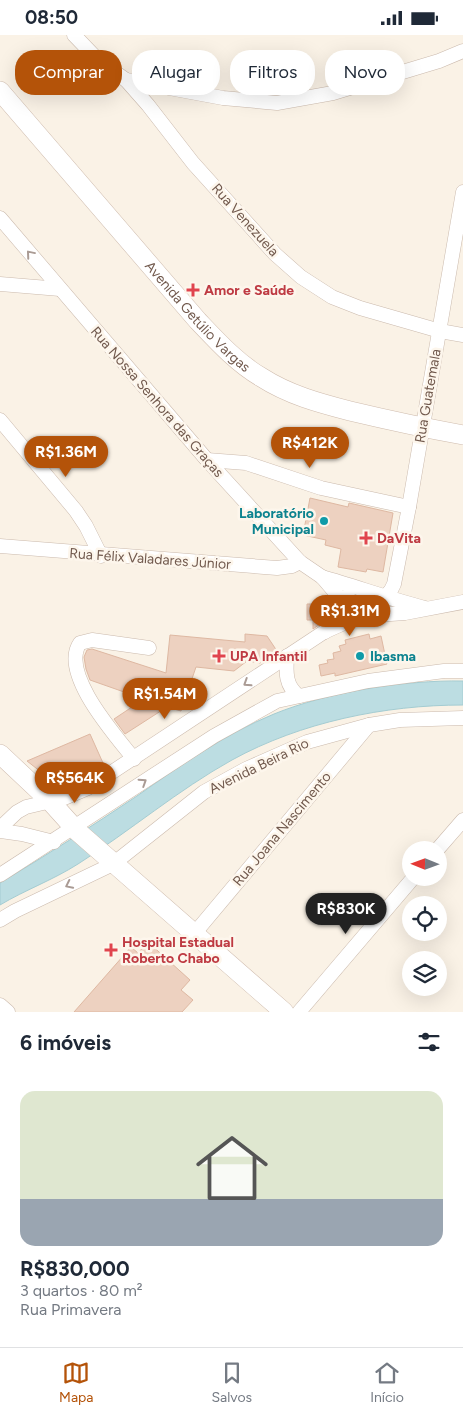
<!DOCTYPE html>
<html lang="pt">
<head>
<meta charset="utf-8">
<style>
	:root { --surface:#fff; --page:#f6f6f7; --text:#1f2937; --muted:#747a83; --line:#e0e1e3; --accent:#b45309 }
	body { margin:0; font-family:Figtree,sans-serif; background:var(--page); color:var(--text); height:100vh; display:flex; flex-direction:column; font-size:19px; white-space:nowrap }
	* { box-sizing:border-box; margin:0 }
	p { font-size:16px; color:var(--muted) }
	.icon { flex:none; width:28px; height:28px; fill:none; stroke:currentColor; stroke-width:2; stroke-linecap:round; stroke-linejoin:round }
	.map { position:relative; height:977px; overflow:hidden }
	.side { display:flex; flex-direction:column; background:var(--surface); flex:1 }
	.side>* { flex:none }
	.hud { position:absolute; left:15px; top:15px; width:434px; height:45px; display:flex; gap:10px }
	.needle { width:32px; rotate:271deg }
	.buttons { position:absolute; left:402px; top:806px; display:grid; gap:10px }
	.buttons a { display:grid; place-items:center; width:45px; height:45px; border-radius:50%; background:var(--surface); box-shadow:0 5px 20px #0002; font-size:25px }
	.price { position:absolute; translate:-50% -42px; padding:0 11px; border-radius:18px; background:var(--accent); color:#fff; font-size:16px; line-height:32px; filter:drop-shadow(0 1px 2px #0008) }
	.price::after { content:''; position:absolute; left:50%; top:30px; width:15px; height:11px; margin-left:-8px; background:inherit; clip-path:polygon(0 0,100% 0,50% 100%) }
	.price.active { background:#222; color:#fff }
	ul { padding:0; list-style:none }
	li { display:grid; align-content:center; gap:10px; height:265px; padding:0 20px }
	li+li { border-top:1px solid var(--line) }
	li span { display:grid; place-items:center; height:155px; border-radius:15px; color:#555 }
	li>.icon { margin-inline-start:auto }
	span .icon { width:90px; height:90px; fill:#fffc; stroke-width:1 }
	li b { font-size:21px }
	h2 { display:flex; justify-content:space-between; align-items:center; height:60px; padding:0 20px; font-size:21px }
	.pill { padding:0 18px; border-radius:20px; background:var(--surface); box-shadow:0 5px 20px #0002; font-size:18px; line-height:45px }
	.pill.active { background:var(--accent); color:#fff }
	.status { display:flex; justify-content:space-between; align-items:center; height:35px; padding:0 25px; background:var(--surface); direction:ltr }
	.status svg { height:14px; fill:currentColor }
	.menu { display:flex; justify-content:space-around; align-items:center; height:70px; border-top:1px solid var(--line); background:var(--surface); font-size:14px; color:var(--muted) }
	.menu a { display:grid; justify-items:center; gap:2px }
	.menu .active { color:var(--accent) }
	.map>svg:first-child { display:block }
	.water { fill:#bcdde2; stroke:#a4ccd2 }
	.building { fill:#edd1c0; stroke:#deb8a2 }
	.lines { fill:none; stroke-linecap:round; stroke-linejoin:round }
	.minor-casing { stroke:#cbbaad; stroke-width:15 }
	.secondary-casing { stroke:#cfbcae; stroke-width:20 }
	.minor { stroke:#fff; stroke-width:14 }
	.secondary { stroke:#fff; stroke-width:19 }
	.oneway { stroke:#aa9b94 }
	.health-dot { fill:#e0444e; stroke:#fdf6ec; stroke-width:2 }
	.culture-dot { fill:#0f9aa8; stroke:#fdf6ec; stroke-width:2 }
	.labels { text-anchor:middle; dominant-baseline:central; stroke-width:5; stroke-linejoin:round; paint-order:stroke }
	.street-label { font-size:14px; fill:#71594d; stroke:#fdf6ec }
	.health-label { font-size:14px; font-weight:bold; fill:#be3a42; stroke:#fdf6ec; text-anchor:start }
	.culture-label { font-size:14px; font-weight:bold; fill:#0d838f; stroke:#fdf6ec; text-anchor:end }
</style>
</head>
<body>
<div class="status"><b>08:50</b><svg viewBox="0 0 49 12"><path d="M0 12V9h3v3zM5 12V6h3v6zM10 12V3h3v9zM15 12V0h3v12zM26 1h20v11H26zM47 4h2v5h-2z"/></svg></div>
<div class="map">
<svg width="463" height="977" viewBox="0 0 463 977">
	<rect width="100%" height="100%" fill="#faf2e6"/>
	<!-- water -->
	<path class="water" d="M 463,646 L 463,670 C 385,670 301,687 232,725 C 178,755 130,796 78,829 C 53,845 25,855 0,870 L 0,848 C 47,820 92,791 137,761 C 180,731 225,699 274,679 C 328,657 404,645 463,646 Z"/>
	<!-- building -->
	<g class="building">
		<polygon points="310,463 348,472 349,468 393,478 383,537 367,534 366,537 338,532 341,514 325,510 326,505 303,500"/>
		<polygon points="307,569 330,569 329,576 320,589 313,594 313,585 307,585"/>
		<polygon points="245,599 267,601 277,616 260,628 247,626 234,636 196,632 181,676 167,672 125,699 114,684 144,664 90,645 86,634 84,622 87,615 92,614 166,638 170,600 245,607"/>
		<polygon points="369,599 370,604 381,601 387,629 335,641 335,638 321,641 319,630 328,628 327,625 334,624 333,618 341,616 339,611 346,609 345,605"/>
		<polygon points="90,699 103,728 55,748 27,726"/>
		<polygon points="148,907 190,945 181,955 193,965 182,977 74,977 131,912 138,918"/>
	</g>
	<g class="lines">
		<!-- minor casing -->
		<g class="minor-casing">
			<g id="minor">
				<polyline points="74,0 99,26 126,45 148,70 193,128 275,219 301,242 332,262 360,273 440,296 463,300"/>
				<polyline points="126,45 223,63 277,68 333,58 439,26 463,16"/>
				<polyline points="0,183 207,425 300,527 322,542 345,569 364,579 376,580 405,578 463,567"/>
				<polyline points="0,249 60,254"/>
				<polyline points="0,385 76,476 86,491 101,521"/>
				<polyline points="207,425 246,428 321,453 409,472"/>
				<polyline points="0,511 277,533 292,531 300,527"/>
				<path d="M 322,542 C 357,552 390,564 425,573"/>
				<polyline points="325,597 345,569 348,561"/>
				<path d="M 287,621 C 286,637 285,651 299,661"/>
				<path d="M 134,724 C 116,701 59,638 80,608 L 92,605 L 149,613"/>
				<polyline points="0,793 17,777 26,772 64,763 88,753 324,597 375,574 391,555 394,549 409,472 463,157"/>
				<polyline points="0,796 22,799 54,807"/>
				<polyline points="437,815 463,785"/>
				<polyline points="0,840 214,701 277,666 368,646 444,636 463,636"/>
				<polyline points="0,885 15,876 113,829 204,757 246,734 307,707 369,690 400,685 463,683"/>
				<polyline points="194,899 369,690"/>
				<polyline points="0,970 8,977"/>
				<polyline points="299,977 414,842"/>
			</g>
		</g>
		<!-- secondary casing -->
		<g class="secondary-casing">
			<g id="secondary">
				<path id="s1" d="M 0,56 L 198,286 C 217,306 237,328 261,342 C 289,360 319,368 350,376 C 388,385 425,393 463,400"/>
				<polyline points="0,719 50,766 77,796 284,977"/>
			</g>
		</g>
		<!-- minor -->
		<use href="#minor" class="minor"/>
		<!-- secondary -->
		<use href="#secondary" class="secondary"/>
	</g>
	<!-- one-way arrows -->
	<defs><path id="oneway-chevron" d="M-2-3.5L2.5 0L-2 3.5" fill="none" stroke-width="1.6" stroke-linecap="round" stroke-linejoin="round" transform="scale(1.25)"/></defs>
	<g class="oneway">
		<use href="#oneway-chevron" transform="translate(30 219) rotate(-130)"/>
		<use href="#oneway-chevron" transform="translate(247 648) rotate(147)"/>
		<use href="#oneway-chevron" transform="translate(143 747) rotate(-33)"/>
		<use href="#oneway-chevron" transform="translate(69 850) rotate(154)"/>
	</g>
	<!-- markers -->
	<g class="health-dot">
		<path d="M190.5 247.5h5v5h5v5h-5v5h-5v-5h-5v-5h5z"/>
		<path d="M363.5 495.5h5v5h5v5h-5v5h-5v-5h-5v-5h5z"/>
		<path d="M216.5 613.5h5v5h5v5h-5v5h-5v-5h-5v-5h5z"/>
		<path d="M108.5 907.5h5v5h5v5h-5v5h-5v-5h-5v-5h5z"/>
	</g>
	<g class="culture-dot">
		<circle cx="324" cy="486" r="5"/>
		<circle cx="360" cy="621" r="5"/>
	</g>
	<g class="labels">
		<!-- street labels -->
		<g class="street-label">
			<text transform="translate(245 185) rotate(48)">Rua Venezuela</text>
			<text stroke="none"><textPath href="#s1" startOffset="300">Avenida Getúlio Vargas</textPath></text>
			<text transform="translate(428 361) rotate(-80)">Rua Guatemala</text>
			<text transform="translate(157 367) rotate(49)">Rua Nossa Senhora das Graças</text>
			<text transform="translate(150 524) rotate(4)">Rua Félix Valadares Júnior</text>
			<text transform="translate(259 731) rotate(-26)">Avenida Beira Rio</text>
			<text transform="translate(282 794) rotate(-50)">Rua Joana Nascimento</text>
		</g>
		<!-- health labels -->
		<g class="health-label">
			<text x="204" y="255">Amor e Saúde</text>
			<text x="377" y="503">DaVita</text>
			<text x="230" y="621">UPA Infantil</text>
			<text x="122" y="907">Hospital Estadual<tspan x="122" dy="16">Roberto Chabo</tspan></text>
		</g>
		<!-- culture labels -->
		<g class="culture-label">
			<text x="314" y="478">Laboratório<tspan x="314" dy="16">Municipal</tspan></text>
			<text x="370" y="621" text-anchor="start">Ibasma</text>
		</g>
	</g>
</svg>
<div class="buttons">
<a><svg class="needle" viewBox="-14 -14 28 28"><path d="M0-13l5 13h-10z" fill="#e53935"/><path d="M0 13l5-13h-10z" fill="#747a83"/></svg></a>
<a><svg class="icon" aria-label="locate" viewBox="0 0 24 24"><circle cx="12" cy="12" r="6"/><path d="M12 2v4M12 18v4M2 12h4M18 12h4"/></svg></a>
<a><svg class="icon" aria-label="layers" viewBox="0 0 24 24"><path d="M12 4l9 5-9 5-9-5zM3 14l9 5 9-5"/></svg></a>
</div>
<b class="price" style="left:310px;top:434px">R$412K</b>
<b class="price" style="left:66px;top:443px">R$1.36M</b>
<b class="price" style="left:350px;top:602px">R$1.31M</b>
<b class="price" style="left:165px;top:685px">R$1.54M</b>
<b class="price" style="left:75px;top:769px">R$564K</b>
<b class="price active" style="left:346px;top:900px">R$830K</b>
<div class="hud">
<a class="pill active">Comprar</a>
<a class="pill">Alugar</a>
<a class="pill">Filtros</a>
<a class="pill">Novo</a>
</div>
</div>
<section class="side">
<h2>6 imóveis<svg class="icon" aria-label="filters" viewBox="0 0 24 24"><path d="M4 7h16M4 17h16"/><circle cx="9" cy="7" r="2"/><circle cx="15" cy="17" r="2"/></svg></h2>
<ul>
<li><span style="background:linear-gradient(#dfe7d0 70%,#9aa5b1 0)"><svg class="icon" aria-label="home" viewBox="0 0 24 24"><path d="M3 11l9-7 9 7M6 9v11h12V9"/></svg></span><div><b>R$830,000</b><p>3 quartos · 80 m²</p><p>Rua Primavera</p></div></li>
</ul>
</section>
<nav class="menu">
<a class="active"><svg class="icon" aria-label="map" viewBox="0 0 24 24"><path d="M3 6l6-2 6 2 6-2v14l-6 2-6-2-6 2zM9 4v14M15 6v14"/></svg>Mapa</a>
<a><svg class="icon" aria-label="saved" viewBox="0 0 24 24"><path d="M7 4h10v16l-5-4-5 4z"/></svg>Salvos</a>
<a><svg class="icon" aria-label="home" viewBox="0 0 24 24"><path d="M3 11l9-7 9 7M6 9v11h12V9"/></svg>Início</a>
</nav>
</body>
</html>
